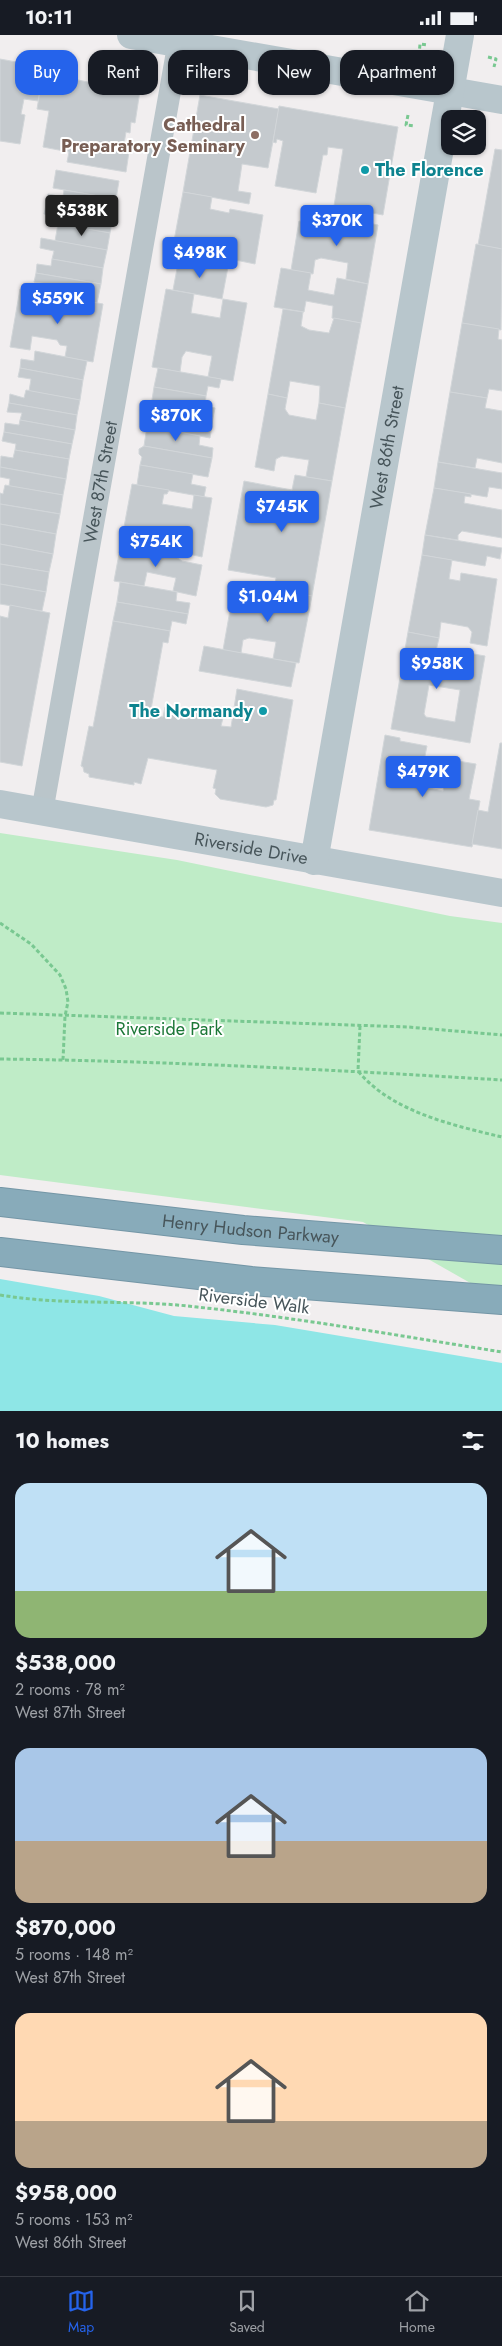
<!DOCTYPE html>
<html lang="en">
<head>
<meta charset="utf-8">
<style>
	:root { --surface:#171b24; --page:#20242c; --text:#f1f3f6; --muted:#9ea1a6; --line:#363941; --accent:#2563eb }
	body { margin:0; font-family:Jost,sans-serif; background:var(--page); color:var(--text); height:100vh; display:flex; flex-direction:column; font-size:19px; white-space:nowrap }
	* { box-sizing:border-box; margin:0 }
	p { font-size:16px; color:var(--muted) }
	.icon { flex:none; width:28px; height:28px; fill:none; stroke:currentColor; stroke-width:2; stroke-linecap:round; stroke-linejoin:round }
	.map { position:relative; height:1376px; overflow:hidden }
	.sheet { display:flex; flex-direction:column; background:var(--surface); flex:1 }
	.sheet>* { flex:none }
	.banner { position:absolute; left:15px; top:15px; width:472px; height:45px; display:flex; gap:10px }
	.buttons { position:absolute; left:441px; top:75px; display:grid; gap:10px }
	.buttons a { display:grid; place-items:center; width:45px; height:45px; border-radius:10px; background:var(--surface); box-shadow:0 1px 4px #0004; font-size:25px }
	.price { position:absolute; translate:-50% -42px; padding:0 11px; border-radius:5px; background:var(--accent); color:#fff; font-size:16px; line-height:32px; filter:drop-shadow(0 1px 2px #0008) }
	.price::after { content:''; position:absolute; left:50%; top:30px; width:15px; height:11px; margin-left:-8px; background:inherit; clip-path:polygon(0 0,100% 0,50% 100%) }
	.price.on { background:#222; color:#fff }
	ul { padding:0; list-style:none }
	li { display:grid; align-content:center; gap:10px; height:265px; padding:0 15px }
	li span { display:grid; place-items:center; height:155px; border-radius:15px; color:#555 }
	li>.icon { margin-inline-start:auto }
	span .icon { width:90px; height:90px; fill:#fffc; stroke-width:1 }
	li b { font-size:21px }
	h2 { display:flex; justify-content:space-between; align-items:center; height:60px; padding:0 15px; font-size:21px }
	.pill { padding:0 18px; border-radius:15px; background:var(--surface); box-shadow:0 1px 4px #0004; font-size:18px; line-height:45px }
	.pill.on { background:var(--accent); color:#fff }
	.status { display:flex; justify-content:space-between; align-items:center; height:35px; padding:0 25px; background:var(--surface); direction:ltr }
	.status svg { height:14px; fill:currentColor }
	.tab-bar { display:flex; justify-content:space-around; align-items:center; height:70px; border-top:1px solid var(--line); background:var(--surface); font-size:14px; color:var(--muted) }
	.tab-bar a { display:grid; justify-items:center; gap:2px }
	.tab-bar .on { color:var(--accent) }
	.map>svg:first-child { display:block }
	.green { fill:#bfecc7 }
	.water { fill:#8ee6e6 }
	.building { fill:#c5cace; stroke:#d2d6d9; fill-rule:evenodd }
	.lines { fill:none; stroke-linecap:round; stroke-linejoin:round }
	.highway-casing { stroke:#7496a6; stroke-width:30 }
	.path { stroke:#79c891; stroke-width:3; stroke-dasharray:4 2.5; stroke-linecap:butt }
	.street { stroke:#bac5ca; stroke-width:22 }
	.secondary { stroke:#b8c6cc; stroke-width:28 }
	.highway { stroke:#88abba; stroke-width:28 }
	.education-dot { fill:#8d6e63; stroke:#fff; stroke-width:2 }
	.culture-dot { fill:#0f9aa8; stroke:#fff; stroke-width:2 }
	.labels { text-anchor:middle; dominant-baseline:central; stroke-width:4; stroke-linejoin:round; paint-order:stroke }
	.education-label { font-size:18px; font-weight:bold; fill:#785e54; stroke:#fff; text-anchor:end }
	.culture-label { font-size:18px; font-weight:bold; fill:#0d838f; stroke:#fff; text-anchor:start }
	.street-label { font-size:18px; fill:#47555a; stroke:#fff }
	.park-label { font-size:18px; fill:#1c7737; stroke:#fff }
</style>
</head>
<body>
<div class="status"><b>10:11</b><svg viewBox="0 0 49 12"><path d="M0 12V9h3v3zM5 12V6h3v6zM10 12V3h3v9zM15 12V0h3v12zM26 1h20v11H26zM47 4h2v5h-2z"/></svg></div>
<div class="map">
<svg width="502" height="1376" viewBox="0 0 502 1376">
	<rect width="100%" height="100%" fill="#f1eeef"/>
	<!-- green -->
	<polygon class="green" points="0,798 177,825 450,881 502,888 502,1266 363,1187 0,1140"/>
	<!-- water -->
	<polygon class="water" points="0,1244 99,1261 174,1281 275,1290 502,1328 502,1376 0,1376"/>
	<!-- building -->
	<g class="building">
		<polygon points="0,24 44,32 38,66 24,64 21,79 25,80 20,109 0,106"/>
		<polygon points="44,32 70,37 68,43 98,49 99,42 141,49 135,88 131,87 130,98 126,97 124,109 130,110 126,137 67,127 69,117 43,112 49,76 37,74"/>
		<polygon points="200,60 279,74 268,133 242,129 238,156 251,158 249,169 183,157"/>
		<polygon points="279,71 398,92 383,180 334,171 343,114 328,112 327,120 323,120 316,158 275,151 283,106 277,104 276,108 273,107"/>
		<polygon points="495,114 502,115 502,214 478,210"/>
		<polygon points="56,135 119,146 116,164 53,153"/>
		<polygon points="64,155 116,164 113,181 46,170 48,159 63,162"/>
		<polygon points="183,157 212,162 210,174 229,178 230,174 263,180 255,229 221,222 222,219 202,216 200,227 171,222"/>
		<polygon points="46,170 113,181 110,198 58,189 60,181 44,179"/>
		<polygon points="343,183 378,190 368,249 346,244 348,228 321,223 315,225 313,239 291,235 299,186 341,193"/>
		<polygon points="58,189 110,198 107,215 55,206"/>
		<polygon points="41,203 107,215 103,233 52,224 54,216 40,213"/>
		<polygon points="476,209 502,214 501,295 462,288"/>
		<polygon points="179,223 228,232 222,264 173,255"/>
		<polygon points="52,224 103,233 101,249 36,238 37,229 51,231"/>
		<polygon points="281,233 311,238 308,255 334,260 337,243 368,249 361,288 332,283 333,271 306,266 304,277 274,272"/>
		<polygon points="36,238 101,249 97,268 46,259 48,249 34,247"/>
		<polygon points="20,254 42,258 39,271 71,277 71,274 74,275 76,264 103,269 93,327 65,322 67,311 60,310 57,305 32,301 30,315 10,312"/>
		<polygon points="166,254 194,259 191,278 220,283 223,264 247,268 233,346 208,342 212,321 186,316 182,322 180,337 152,332"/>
		<polygon points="283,274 303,277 301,291 309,295 329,298 334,283 361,288 345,373 319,368 320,351 290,346 287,363 268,359"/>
		<polygon points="462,288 499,294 498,304 502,305 502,356 489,354 487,363 450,357"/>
		<polygon points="35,316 87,326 83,345 20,333 21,324 34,326"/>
		<polygon points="20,333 83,345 80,365 29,356 31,344 18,342"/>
		<polygon points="158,333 221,344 219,353 208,351 206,361 154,352"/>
		<polygon points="154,352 206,361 205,371 215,373 213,383 151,371"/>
		<polygon points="26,355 80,365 77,380 9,368 10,359 24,363"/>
		<polygon points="450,357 487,363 485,373 502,376 502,428 477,423 475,433 438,427"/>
		<polygon points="268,359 287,363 285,374 289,380 316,385 319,368 345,373 332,446 306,442 309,425 282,421 276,424 274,436 255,432"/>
		<polygon points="9,368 77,380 75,395 20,385 22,378 7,377"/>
		<polygon points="151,371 213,383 210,403 147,391 148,384 146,376"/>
		<polygon points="20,385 75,395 72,409 4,397 5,388 19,390"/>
		<polygon points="147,391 200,401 199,410 213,413 212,423 144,411"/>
		<polygon points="4,397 72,409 69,424 15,415 16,409 2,406"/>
		<polygon points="144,411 212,423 208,442 140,430 142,422 139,419 139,414"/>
		<polygon points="15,415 69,424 66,444 0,432 1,421 13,423"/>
		<polygon points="438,427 502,438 502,454 489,452 487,462 434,453"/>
		<polygon points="140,430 193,439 191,449 206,452 204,462 137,450"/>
		<polygon points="0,432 66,444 63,460 9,451 10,444 0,442"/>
		<polygon points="295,440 332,446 312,561 274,554 276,543 228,535 244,446 292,455"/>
		<polygon points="132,449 169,455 167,459 164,459 162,469 192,474 194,460 212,463 202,522 184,518 186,504 157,499 154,513 121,508"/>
		<polygon points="5,450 63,460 60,479 0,469 0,458 3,459"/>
		<polygon points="434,453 471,459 471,462 465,461 464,468 502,475 502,503 462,496 458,500 458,505 425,500"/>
		<polygon points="0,469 60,479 56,499 0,489"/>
		<polygon points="0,489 56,499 53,519 0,509"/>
		<polygon points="425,500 502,513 500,524 487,521 485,531 422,520"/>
		<polygon points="121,508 176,517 176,522 182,526 202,530 196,561 173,556 176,543 147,537 144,551 114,546"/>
		<polygon points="0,509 53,519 49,537 0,529"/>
		<polygon points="422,520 452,525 449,544 460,546 461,538 497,544 487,611 470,608 472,597 468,592 441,587 439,603 408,597"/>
		<polygon points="0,529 49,537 46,557 0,549"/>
		<polygon points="120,547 177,557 176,566 190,568 188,579 117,567"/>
		<polygon points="235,547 253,550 251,563 257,568 282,572 285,556 312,561 299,628 273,624 276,607 249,603 243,605 241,618 223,615"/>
		<polygon points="0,549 46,557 42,576 0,569"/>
		<polygon points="117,567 188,579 186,589 172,586 170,596 113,586"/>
		<polygon points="10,570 50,578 22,731 0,727 0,581 8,583"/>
		<polygon points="113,586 170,596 168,608 163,607 150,680 163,682 165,672 223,683 221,691 231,692 237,654 293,665 276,765 274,765 273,770 266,772 220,764 215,759 216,754 213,753 217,735 148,723 141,749 134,747 134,750 89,742 89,739 84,737 83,732 81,731 89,691 93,692"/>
		<path d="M 408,597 L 439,603 L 436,616 L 445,618 L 446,614 L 485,621 L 470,708 L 391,694 ZM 429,650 L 460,655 L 455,687 L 426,682 L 424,679 Z"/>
		<polygon points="204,611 296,628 291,652 199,636"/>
		<polygon points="385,700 400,703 400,706 427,711 419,751 443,756 445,747 443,747 446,724 476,729 469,764 480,766 472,812 369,795"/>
		<polygon points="500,708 502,708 502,814 472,809 478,775 488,777"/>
	</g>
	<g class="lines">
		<!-- highway casing -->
		<g class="highway-casing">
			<g id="highway">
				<path id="s4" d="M 0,1167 L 243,1195 L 502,1215"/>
				<polyline points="0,1217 251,1246 502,1265"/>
			</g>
		</g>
		<!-- path -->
		<g class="path">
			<polyline points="419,20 420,9 428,10"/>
			<polyline points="488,22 496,24 494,32"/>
			<polyline points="408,80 406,90 414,91"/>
			<polyline points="478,102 485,103"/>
			<polyline points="482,102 484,93"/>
			<polyline points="0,888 31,909 60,940 66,954 68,967 65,981 63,1025"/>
			<polyline points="0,978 408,992 502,1000"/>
			<path d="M 360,991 L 358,1036 C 392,1077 452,1090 502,1102"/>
			<path d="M 0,1024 C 167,1026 335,1035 502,1045"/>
			<path d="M 0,1260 C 65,1271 132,1264 197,1272 C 299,1283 401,1301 502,1317"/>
		</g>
		<!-- street -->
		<path class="street" id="s1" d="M 42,777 L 180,0"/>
		<!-- secondary -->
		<g class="secondary">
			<polyline points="131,0 502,65"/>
			<path id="s2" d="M 0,769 L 502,858"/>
			<path id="s3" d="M 314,826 L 460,0"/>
		</g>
		<!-- highway -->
		<use href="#highway" class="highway"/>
	</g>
	<!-- markers -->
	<circle class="education-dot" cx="255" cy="100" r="5"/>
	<g class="culture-dot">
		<circle cx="365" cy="135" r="5"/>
		<circle cx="263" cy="676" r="5"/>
	</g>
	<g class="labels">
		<!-- education labels -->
		<g class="education-label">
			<text x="245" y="90">Cathedral<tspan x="245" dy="21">Preparatory Seminary</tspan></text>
		</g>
		<!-- culture labels -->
		<g class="culture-label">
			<text x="375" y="135">The Florence</text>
			<text x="253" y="676" text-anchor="end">The Normandy</text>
		</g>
		<!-- street labels -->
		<g class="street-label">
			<text stroke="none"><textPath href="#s3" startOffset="420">West 86th Street</textPath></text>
			<text stroke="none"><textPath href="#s1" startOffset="335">West 87th Street</textPath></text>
			<text stroke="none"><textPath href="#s2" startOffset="255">Riverside Drive</textPath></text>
			<text stroke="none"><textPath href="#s4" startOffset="252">Henry Hudson Parkway</textPath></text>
			<text transform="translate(254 1266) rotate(7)">Riverside Walk</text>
		</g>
		<!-- park labels -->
		<g class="park-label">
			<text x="169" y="994">Riverside Park</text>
		</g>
	</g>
</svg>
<div class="buttons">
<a><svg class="icon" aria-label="layers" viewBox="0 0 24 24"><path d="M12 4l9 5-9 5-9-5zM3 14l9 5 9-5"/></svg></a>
</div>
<b class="price on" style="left:82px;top:202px">$538K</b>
<b class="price" style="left:337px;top:212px">$370K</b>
<b class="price" style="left:200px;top:244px">$498K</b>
<b class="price" style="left:58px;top:290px">$559K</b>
<b class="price" style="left:176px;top:407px">$870K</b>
<b class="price" style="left:282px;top:498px">$745K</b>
<b class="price" style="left:156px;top:533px">$754K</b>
<b class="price" style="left:268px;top:588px">$1.04M</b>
<b class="price" style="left:437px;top:655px">$958K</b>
<b class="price" style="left:423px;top:763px">$479K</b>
<div class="banner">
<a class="pill on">Buy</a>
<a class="pill">Rent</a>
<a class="pill">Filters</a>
<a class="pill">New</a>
<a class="pill">Apartment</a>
</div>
</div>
<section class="sheet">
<h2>10 homes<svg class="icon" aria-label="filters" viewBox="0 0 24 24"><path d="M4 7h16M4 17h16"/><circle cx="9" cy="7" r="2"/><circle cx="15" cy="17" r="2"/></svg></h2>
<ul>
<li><span style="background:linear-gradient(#bfe0f5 70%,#8fb573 0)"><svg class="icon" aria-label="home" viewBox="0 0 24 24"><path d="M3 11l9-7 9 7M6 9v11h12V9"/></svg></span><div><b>$538,000</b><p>2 rooms · 78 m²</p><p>West 87th Street</p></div></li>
<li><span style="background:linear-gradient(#a9c7e8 60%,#b9a48a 0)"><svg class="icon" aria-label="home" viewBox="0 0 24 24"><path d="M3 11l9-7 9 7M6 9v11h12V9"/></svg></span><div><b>$870,000</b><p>5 rooms · 148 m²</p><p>West 87th Street</p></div></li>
<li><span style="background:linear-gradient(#ffd9b3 70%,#b9a48a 0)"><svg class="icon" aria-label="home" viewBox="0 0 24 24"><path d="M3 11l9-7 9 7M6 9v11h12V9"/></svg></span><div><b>$958,000</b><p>5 rooms · 153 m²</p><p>West 86th Street</p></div></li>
</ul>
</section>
<nav class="tab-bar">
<a class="on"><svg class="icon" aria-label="map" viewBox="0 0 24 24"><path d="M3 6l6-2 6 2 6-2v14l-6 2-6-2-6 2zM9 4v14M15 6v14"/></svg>Map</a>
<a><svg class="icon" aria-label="saved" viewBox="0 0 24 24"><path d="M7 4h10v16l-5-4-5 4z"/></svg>Saved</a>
<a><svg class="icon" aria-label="home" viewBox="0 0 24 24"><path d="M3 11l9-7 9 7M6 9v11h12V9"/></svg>Home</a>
</nav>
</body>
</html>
